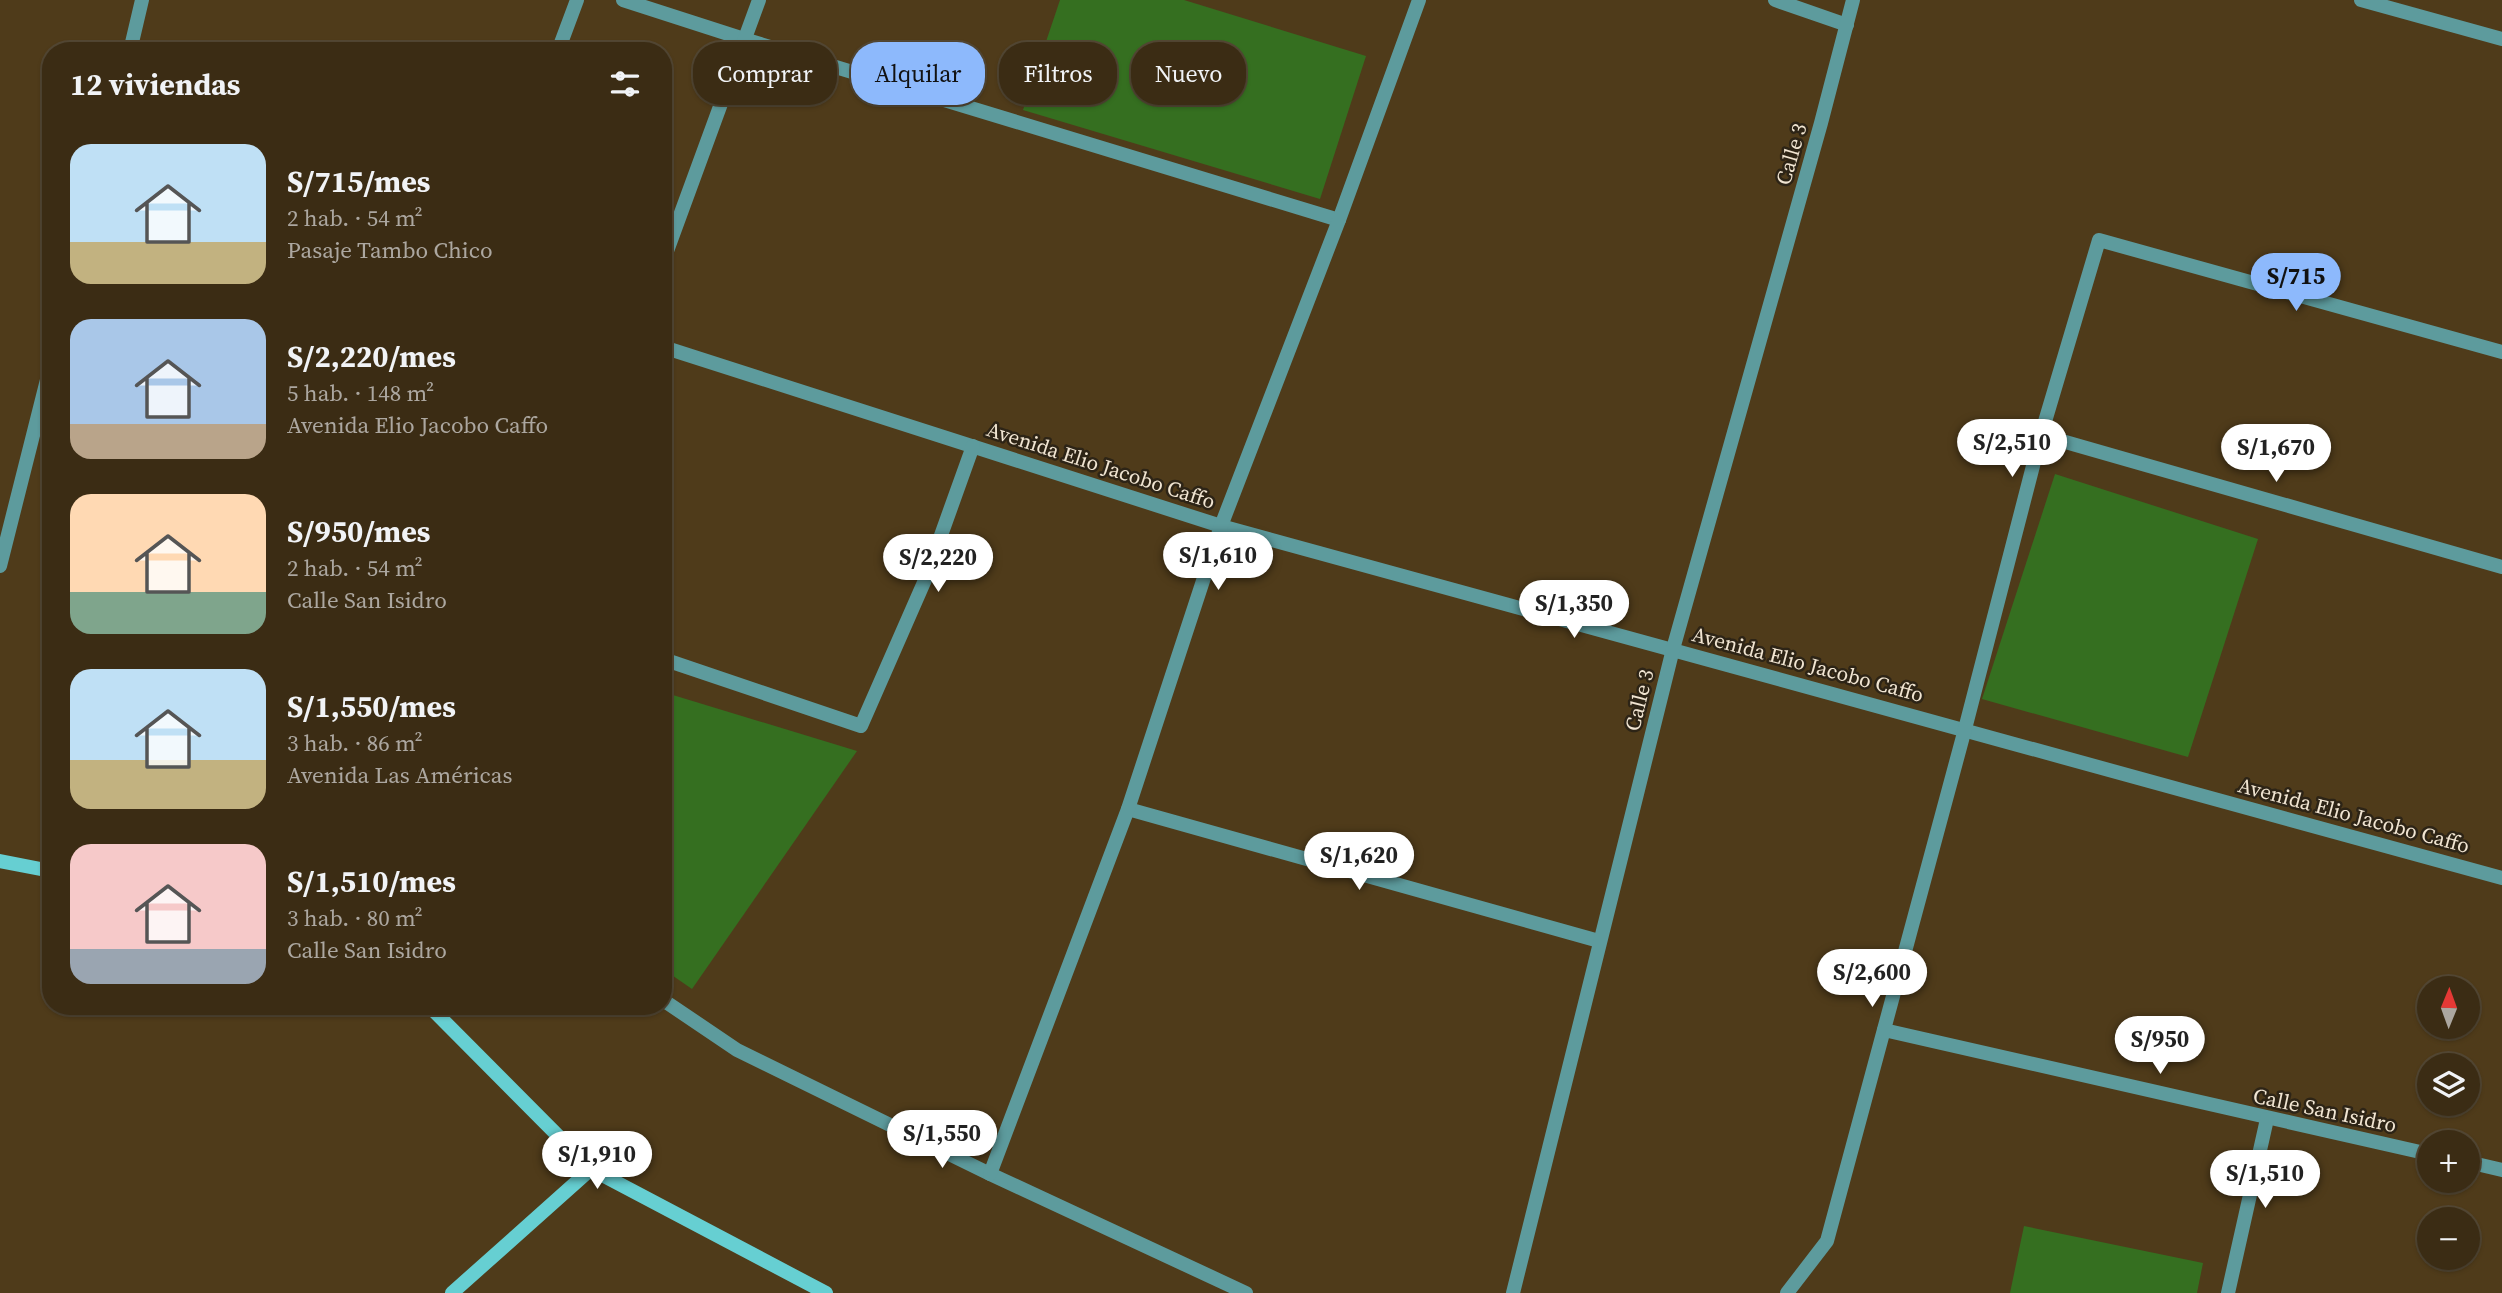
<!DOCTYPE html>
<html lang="es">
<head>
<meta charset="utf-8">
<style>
	:root { --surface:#3b2c14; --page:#42341d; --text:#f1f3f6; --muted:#aca7a0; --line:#544834; --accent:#8db9fc }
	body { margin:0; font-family:"Source Serif 4",serif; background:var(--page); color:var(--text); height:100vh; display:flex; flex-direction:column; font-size:26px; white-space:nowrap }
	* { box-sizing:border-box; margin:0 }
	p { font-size:23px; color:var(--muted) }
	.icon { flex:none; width:38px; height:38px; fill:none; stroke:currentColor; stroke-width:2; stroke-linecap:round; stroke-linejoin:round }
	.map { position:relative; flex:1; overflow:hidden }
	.sheet { position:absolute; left:42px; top:42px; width:630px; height:973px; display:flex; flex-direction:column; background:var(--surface); border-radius:28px; box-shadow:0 2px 5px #0004,0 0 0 2px var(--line) }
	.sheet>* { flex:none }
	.hud { position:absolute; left:693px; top:42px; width:665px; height:63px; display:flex; gap:14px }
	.needle { width:46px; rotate:1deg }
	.controls { position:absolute; left:2417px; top:976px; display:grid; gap:14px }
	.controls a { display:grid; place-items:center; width:63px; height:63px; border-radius:50%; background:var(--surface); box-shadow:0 2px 5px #0004,0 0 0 2px var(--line); font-size:35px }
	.price { position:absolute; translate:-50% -60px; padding:0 16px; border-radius:24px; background:#fff; color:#222; font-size:23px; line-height:46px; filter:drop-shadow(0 2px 4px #0008) }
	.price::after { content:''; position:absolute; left:50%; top:42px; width:21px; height:16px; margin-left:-10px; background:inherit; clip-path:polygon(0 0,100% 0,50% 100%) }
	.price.on { background:var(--accent); color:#111 }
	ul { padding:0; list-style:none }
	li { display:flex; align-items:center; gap:21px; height:175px; padding:0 28px }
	li span { display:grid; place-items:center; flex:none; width:196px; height:140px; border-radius:21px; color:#555 }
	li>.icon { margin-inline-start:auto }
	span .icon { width:84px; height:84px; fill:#fffc; stroke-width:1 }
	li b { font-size:30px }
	h2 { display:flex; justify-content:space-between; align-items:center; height:84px; padding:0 28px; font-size:30px }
	.pill { padding:0 24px; border-radius:28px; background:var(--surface); box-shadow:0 2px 5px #0004,0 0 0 2px var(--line); font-size:24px; line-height:63px }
	.pill.on { background:var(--accent); color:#111 }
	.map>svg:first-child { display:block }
	.green { fill:#356f20 }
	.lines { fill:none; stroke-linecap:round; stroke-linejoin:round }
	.street { stroke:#5d9b9d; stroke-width:14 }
	.secondary { stroke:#66cfd2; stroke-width:14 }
	.labels { text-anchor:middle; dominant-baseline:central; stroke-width:5; stroke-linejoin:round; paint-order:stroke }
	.street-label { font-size:21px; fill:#f1e5d2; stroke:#2d2416 }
</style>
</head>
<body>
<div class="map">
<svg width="2502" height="1293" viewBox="0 0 2502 1293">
	<rect width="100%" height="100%" fill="#4f3b1a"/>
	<!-- green -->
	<g class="green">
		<polygon points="1060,0 1184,0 1366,56 1320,199 1023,110"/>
		<polygon points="2055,474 2258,539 2188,757 1982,699"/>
		<polygon points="663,692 857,751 692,989 663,969"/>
		<polygon points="2024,1226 2203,1263 2197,1293 2010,1293"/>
	</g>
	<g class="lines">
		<!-- street -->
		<g class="street">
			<polyline points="623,0 747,40 1339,220"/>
			<polyline points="1775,0 1847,25"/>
			<polyline points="2361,0 2502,39"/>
			<polyline points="130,51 142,0"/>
			<polyline points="558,51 577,0"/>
			<polyline points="663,262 759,0"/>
			<polyline points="663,347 1221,526 2502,878"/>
			<polyline points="2041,435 2502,567"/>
			<polyline points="0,566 51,364"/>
			<polyline points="663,659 861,726 925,580 973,446"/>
			<polyline points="1128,809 1599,941"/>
			<polyline points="663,1000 737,1050 990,1174 1246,1293"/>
			<polyline points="1884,1030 2429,1154"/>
			<polyline points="2468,1162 2502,1170"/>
			<polyline points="990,1174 1128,809 1221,526 1339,220 1419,0"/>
			<polyline points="1513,1293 1673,649 1821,123 1853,0"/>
			<polyline points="1787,1293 1827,1241 1965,729 2041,435 2099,240 2502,352"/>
			<polyline points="2228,1293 2267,1119"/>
		</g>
		<!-- secondary -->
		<g class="secondary">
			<polyline points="0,861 51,871"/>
			<polyline points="429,1006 591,1169 826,1293"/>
			<polyline points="452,1293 591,1169"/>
		</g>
	</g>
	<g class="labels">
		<!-- street labels -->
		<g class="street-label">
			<text transform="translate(1791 154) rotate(-74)">Calle 3</text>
			<text transform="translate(1101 465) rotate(18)">Avenida Elio Jacobo Caffo</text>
			<text transform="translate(1808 664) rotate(15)">Avenida Elio Jacobo Caffo</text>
			<text transform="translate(1639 700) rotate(-76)">Calle 3</text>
			<text transform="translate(2354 815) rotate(15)">Avenida Elio Jacobo Caffo</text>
			<text transform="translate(2325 1110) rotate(12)">Calle San Isidro</text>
		</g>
	</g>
</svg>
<div class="controls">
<a><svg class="needle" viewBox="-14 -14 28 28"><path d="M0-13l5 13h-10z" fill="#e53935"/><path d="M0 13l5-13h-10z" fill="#aca7a0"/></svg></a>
<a><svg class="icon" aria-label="layers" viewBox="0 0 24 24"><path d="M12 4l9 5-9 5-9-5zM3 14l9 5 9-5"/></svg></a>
<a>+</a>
<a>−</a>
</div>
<b class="price on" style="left:2296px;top:313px">S/715</b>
<b class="price" style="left:2012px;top:479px">S/2,510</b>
<b class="price" style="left:2276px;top:484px">S/1,670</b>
<b class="price" style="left:1218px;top:592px">S/1,610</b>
<b class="price" style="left:938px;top:594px">S/2,220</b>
<b class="price" style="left:1574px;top:640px">S/1,350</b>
<b class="price" style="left:1359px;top:892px">S/1,620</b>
<b class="price" style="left:1872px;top:1009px">S/2,600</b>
<b class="price" style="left:2160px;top:1076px">S/950</b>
<b class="price" style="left:942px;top:1170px">S/1,550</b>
<b class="price" style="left:597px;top:1191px">S/1,910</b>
<b class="price" style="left:2265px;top:1210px">S/1,510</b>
<div class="hud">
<a class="pill">Comprar</a>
<a class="pill on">Alquilar</a>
<a class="pill">Filtros</a>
<a class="pill">Nuevo</a>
</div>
<section class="sheet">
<h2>12 viviendas<svg class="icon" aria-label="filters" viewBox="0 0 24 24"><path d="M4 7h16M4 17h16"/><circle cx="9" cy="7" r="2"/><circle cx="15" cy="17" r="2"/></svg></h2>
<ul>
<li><span style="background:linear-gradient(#bfe0f5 70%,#c2b280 0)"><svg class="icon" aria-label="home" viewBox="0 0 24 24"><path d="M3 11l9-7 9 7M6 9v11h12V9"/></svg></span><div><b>S/715/mes</b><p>2 hab. · 54 m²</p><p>Pasaje Tambo Chico</p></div></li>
<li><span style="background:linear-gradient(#a9c7e8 75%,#b9a48a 0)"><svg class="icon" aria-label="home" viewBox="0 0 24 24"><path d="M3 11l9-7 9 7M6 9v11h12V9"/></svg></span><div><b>S/2,220/mes</b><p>5 hab. · 148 m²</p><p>Avenida Elio Jacobo Caffo</p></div></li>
<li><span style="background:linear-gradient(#ffd9b3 70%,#7fa58c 0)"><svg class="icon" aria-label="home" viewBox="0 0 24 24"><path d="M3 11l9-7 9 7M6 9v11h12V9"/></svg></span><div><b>S/950/mes</b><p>2 hab. · 54 m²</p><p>Calle San Isidro</p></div></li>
<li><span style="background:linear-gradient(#bfe0f5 65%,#c2b280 0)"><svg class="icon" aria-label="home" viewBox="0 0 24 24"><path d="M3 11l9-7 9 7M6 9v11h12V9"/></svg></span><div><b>S/1,550/mes</b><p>3 hab. · 86 m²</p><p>Avenida Las Américas</p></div></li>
<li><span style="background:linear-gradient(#f6c9c9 75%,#9aa5b1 0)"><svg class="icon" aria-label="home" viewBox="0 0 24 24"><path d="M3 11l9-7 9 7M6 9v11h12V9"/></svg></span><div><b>S/1,510/mes</b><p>3 hab. · 80 m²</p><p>Calle San Isidro</p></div></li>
</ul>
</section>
</div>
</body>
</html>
